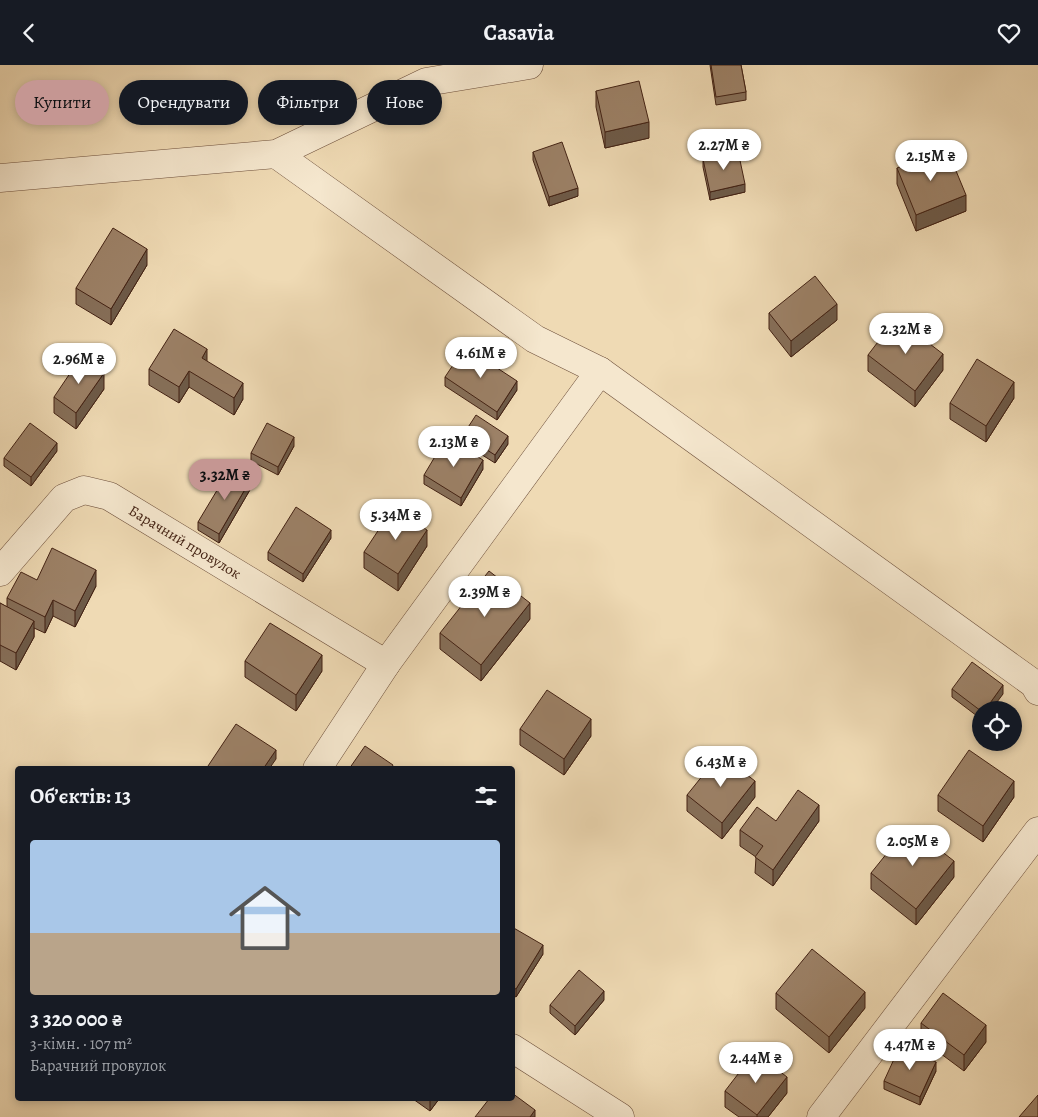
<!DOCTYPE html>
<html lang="uk">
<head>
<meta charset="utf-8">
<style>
	:root { --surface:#171b24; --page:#242831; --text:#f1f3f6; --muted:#9ea1a6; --accent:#c59692 }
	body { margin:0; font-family:Alegreya,serif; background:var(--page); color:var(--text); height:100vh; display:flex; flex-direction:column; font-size:19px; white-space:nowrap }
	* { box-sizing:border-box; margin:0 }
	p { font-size:16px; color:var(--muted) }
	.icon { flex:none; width:28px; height:28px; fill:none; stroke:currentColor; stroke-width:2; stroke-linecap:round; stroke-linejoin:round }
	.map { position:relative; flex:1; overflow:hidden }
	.details { position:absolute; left:15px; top:701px; width:500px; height:335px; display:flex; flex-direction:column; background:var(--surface); border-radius:5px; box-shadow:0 2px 8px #0003 }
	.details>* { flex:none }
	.top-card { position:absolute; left:15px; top:15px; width:500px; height:45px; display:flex; gap:10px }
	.buttons { position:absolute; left:972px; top:636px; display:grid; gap:10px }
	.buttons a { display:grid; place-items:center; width:50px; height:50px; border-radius:50%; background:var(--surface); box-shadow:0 2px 8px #0003; font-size:25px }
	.price { position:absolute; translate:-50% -42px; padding:0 11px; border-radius:18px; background:#fff; color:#222; font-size:16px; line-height:32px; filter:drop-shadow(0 1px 2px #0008) }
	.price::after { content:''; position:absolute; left:50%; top:30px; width:15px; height:11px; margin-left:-8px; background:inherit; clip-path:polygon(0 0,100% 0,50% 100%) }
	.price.current { background:var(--accent); color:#111 }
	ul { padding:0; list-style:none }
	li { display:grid; align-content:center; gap:10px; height:265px; padding:0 15px }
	li span { display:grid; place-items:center; height:155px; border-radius:5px; color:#555 }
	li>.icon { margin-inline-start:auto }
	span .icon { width:90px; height:90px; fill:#fffc; stroke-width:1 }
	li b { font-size:21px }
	h2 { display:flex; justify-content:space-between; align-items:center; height:60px; padding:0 15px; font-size:21px }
	.chip { padding:0 18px; border-radius:22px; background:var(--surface); box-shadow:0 2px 8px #0003; font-size:18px; line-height:45px }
	.chip.current { background:var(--accent); color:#111 }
	header { display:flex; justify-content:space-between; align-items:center; height:65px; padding:0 15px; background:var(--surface); font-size:22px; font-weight:700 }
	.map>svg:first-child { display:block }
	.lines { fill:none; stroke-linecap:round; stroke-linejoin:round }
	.minor-casing { stroke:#6d4f3b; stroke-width:29 }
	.minor { stroke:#f5e7ce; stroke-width:28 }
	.wall { fill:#866f59; stroke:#422113 }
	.shaded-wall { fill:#6d5a48; stroke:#422113 }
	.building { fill:#9c8167; stroke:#422113 }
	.labels { text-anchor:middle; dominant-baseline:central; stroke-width:4; stroke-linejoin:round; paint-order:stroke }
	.street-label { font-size:15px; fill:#422113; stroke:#f5e7ce }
</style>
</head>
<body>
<header><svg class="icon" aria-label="back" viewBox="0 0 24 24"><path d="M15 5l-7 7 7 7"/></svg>Casavia<svg class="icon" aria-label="heart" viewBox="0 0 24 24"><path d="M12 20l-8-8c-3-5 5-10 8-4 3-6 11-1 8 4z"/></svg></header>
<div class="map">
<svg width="1038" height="1052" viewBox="0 0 1038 1052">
	<rect width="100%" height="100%" fill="#efdab4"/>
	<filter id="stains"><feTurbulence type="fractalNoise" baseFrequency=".004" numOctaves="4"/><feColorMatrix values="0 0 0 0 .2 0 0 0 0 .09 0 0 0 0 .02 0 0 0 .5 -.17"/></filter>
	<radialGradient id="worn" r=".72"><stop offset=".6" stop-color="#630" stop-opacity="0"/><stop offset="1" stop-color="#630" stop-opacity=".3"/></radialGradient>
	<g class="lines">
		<!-- minor casing -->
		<g class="minor-casing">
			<g id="minor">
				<polyline points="276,89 535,274 600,306 1034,619 1038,626"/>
				<polyline points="0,113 276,89 426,17 529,0"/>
				<polyline points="0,507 64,433 84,425 109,431 386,599"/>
				<polyline points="317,704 386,599 600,306"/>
				<polyline points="512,983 620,1052"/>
				<polyline points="821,1052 1038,766"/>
			</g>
		</g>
		<!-- minor -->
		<use href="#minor" class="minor"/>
	</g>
	<!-- wall -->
	<g class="wall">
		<polygon points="710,0 741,0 746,27 746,35 716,40"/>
		<polygon points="596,26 649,73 605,83 596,42"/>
		<polygon points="533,87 578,131 549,141 533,95"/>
		<polygon points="703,94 745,127 710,135 703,102"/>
		<polygon points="897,103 966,146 916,166 897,119"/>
		<polygon points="147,200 111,260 76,239 76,223"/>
		<polygon points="769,248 837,255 791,292 769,264"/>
		<polygon points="868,290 943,305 915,342 868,306"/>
		<polygon points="207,296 243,334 234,350 189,322 179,338 149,320 149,304"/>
		<polygon points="445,312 517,325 497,355 445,321"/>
		<polygon points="104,324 76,364 54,348 54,332"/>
		<polygon points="1014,333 986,377 950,354 950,338"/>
		<polygon points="463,370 508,379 495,398 463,378"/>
		<polygon points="294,381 278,410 251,396 251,388"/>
		<polygon points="57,386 31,421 4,401 4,393"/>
		<polygon points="483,404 461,441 424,419 424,410"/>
		<polygon points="251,423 219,478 198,465 198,457"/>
		<polygon points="331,473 303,517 268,495 268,487"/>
		<polygon points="427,481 398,526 364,503 364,487"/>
		<polygon points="37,515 96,521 75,562 53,551 45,568 34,563 34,572 16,605 0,596 0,538 7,542 7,533"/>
		<polygon points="530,554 481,616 440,584 440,568"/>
		<polygon points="245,596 322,606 296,646 245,612"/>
		<polygon points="952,624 1003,629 981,645 981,654 952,632"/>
		<polygon points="520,664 591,671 564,710 520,680"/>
		<polygon points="687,730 755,732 722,774 687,746"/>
		<polygon points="938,730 1014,732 983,777 938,746"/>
		<polygon points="776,756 819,756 773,821 755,808 756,792 740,781 740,765"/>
		<polygon points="871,808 954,812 916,860 871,824"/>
		<polygon points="512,862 543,889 516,932 512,930"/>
		<polygon points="776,928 865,943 829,988 776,944"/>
		<polygon points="604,935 575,970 550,948 550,940"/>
		<polygon points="921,958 986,977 964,1006 921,974"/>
		<polygon points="936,1006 920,1040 884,1024 884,1016"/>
		<polygon points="725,1026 787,1028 768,1052 739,1052 725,1042"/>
		<polygon points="413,1034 439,1034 430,1046"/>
	</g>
	<!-- shaded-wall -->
	<g class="shaded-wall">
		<polygon points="649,57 649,73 605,83 605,67"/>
		<polygon points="745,119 745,127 710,135 710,127"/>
		<polygon points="578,123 578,131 549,141 549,132"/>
		<polygon points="966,130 966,146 916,166 916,150"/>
		<polygon points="147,184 147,200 111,260 111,244"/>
		<polygon points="837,239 837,255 791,292 791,276"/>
		<polygon points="207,284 207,300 202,293"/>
		<polygon points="943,289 943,305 915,342 915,326"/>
		<polygon points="189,306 189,322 179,338 179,322"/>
		<polygon points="104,308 104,324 76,364 76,348"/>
		<polygon points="517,316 517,325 497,355 497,347"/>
		<polygon points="1014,317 1014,333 986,377 986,361"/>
		<polygon points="243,318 243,334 234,350 234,333"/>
		<polygon points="508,371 508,379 495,398 495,390"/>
		<polygon points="294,372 294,381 278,410 278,402"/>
		<polygon points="57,378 57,386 31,421 31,412"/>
		<polygon points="483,395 483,404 461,441 461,433"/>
		<polygon points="251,414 251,423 219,478 219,469"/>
		<polygon points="331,465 331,473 303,517 303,509"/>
		<polygon points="427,465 427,481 398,526 398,509"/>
		<polygon points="96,505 96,521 75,562 75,546"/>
		<polygon points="53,535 53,551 45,568 45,552"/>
		<polygon points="530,538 530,554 481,616 481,600"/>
		<polygon points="34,556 34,572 16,605 16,588"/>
		<polygon points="322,590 322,606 296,646 296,630"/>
		<polygon points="1003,620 1003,629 991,645 985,645"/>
		<polygon points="591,654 591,671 564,710 564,694"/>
		<polygon points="276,685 276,694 269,704 263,704"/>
		<polygon points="755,716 755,732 722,774 722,758"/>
		<polygon points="1014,716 1014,732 983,777 983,761"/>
		<polygon points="819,740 819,756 773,821 773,805"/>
		<polygon points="954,796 954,812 916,860 916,844"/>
		<polygon points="543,880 543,889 516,932 516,924"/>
		<polygon points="604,926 604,935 575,970 575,961"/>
		<polygon points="865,927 865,943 829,988 829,972"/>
		<polygon points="986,960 986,977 964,1006 964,990"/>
		<polygon points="936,997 936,1006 920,1040 920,1032"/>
		<polygon points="787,1012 787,1028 768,1052 757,1052 757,1050"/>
		<polygon points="430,1034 439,1034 430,1046"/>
		<polygon points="535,1045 535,1052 530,1052"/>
	</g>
	<!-- building -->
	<g class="building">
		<polygon points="711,0 741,0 746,27 716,32"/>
		<polygon points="639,16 649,57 605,67 596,26"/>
		<polygon points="562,77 578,123 549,132 533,87"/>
		<polygon points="947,84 966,130 916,150 897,103"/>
		<polygon points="738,86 745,119 710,127 703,94"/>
		<polygon points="113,163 147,184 111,244 76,223"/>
		<polygon points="815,211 837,239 791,276 769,248"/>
		<polygon points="896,253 943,289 915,326 868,290"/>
		<polygon points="174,264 207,284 202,293 243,318 234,333 189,306 179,322 149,304"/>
		<polygon points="465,282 517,316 497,347 445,312"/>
		<polygon points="81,292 104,308 76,348 54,332"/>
		<polygon points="977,294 1014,317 986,361 950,338"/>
		<polygon points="476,350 508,371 495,390 463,370"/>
		<polygon points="30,358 57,378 31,412 4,393"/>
		<polygon points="267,358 294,372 278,402 251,388"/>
		<polygon points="446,373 483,395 461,433 424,410"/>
		<polygon points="231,402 251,414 219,469 198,457"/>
		<polygon points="296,442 331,465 303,509 268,487"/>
		<polygon points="393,443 427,465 398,509 364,487"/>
		<polygon points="52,483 96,505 75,546 53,535 45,552 7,533 21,507 37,515"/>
		<polygon points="489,506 530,538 481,600 440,568"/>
		<polygon points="0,538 34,556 16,588 0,580"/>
		<polygon points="270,558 322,590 296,630 245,596"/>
		<polygon points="972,597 1003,620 985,645 981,645 981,646 952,624"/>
		<polygon points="547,625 591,654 564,694 520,664"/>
		<polygon points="236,659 276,685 263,704 206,704"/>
		<polygon points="365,681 393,700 391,704 349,704"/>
		<polygon points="969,685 1014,716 983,761 938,730"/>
		<polygon points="720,689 755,716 722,758 687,730"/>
		<polygon points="798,725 819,740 773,805 755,792 763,781 740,765 757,742 776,756"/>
		<polygon points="909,761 954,796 916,844 871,808"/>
		<polygon points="512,862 543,880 516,924 512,922"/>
		<polygon points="812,884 865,927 829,972 776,928"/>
		<polygon points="579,905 604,926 575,961 550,940"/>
		<polygon points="943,928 986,960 964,990 921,958"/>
		<polygon points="900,981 936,997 920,1032 884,1016"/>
		<polygon points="755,987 787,1012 757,1050 725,1026"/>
		<polygon points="512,1028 535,1045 530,1052 475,1052 489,1034 512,1034"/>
		<polygon points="1038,1030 1038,1052 1019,1052"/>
	</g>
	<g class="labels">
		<!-- street labels -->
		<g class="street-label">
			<text transform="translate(185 477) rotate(31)">Барачний провулок</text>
		</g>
	</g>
	<rect width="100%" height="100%" filter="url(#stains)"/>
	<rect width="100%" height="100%" fill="url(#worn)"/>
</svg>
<div class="buttons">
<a><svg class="icon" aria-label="locate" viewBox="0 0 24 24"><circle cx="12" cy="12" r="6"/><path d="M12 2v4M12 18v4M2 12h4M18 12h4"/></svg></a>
</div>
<b class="price" style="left:724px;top:106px">2.27M ₴</b>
<b class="price" style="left:931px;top:117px">2.15M ₴</b>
<b class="price" style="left:906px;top:290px">2.32M ₴</b>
<b class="price" style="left:481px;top:314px">4.61M ₴</b>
<b class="price" style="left:79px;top:320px">2.96M ₴</b>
<b class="price" style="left:454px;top:403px">2.13M ₴</b>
<b class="price current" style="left:225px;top:436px">3.32M ₴</b>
<b class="price" style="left:396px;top:476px">5.34M ₴</b>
<b class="price" style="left:485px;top:553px">2.39M ₴</b>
<b class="price" style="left:721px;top:723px">6.43M ₴</b>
<b class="price" style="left:913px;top:802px">2.05M ₴</b>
<b class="price" style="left:910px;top:1006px">4.47M ₴</b>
<b class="price" style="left:756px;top:1019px">2.44M ₴</b>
<div class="top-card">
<a class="chip current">Купити</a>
<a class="chip">Орендувати</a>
<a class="chip">Фільтри</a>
<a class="chip">Нове</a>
</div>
<section class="details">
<h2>Об’єктів: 13<svg class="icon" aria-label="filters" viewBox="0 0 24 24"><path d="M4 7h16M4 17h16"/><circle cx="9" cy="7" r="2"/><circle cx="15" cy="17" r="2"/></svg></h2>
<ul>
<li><span style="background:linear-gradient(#a9c7e8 60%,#b9a48a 0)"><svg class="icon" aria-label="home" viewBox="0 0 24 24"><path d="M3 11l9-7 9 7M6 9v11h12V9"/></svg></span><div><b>3 320 000 ₴</b><p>3-кімн. · 107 m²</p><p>Барачний провулок</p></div></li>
</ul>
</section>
</div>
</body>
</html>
